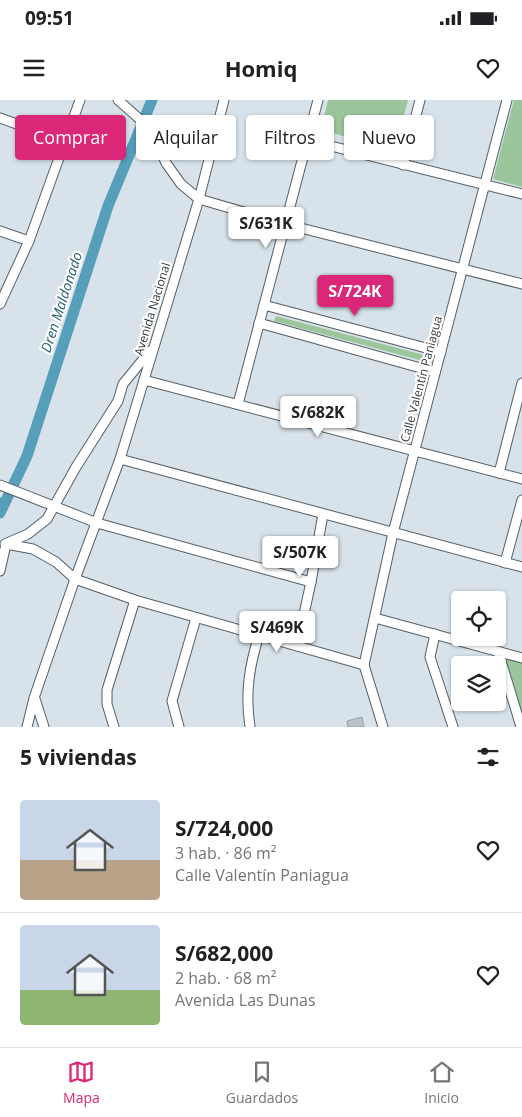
<!DOCTYPE html>
<html lang="es">
<head>
<meta charset="utf-8">
<style>
	:root { --surface:#fff; --page:#f2f2f2; --text:#202124; --muted:#757577; --line:#e0e0e0; --accent:#db2777 }
	body { margin:0; font-family:"Open Sans",sans-serif; background:var(--page); color:var(--text); height:100vh; display:flex; flex-direction:column; font-size:19px; white-space:nowrap }
	* { box-sizing:border-box; margin:0 }
	p { font-size:16px; color:var(--muted) }
	.icon { flex:none; width:28px; height:28px; fill:none; stroke:currentColor; stroke-width:2; stroke-linecap:round; stroke-linejoin:round }
	.map { position:relative; height:627px; overflow:hidden }
	.side { display:flex; flex-direction:column; background:var(--surface); flex:1 }
	.side>* { flex:none }
	.hud { position:absolute; left:15px; top:15px; width:492px; height:45px; display:flex; gap:10px }
	.tools { position:absolute; left:451px; top:491px; display:grid; gap:10px }
	.tools a { display:grid; place-items:center; width:55px; height:55px; border-radius:5px; background:var(--surface); box-shadow:0 1px 4px #0004; font-size:25px }
	.price { position:absolute; translate:-50% -42px; padding:0 11px; border-radius:5px; background:#fff; color:#222; font-size:16px; line-height:32px; filter:drop-shadow(0 1px 2px #0008) }
	.price::after { content:''; position:absolute; left:50%; top:30px; width:15px; height:11px; margin-left:-8px; background:inherit; clip-path:polygon(0 0,100% 0,50% 100%) }
	.price.current { background:var(--accent); color:#fff }
	ul { padding:0; list-style:none }
	li { display:flex; align-items:center; gap:15px; height:125px; padding:0 20px }
	li+li { border-top:1px solid var(--line) }
	li span { display:grid; place-items:center; flex:none; width:140px; height:100px; border-radius:5px; color:#555 }
	li>.icon { margin-inline-start:auto }
	span .icon { width:60px; height:60px; fill:#fffc; stroke-width:1 }
	li b { font-size:21px }
	h2 { display:flex; justify-content:space-between; align-items:center; height:60px; padding:0 20px; font-size:21px }
	.pill { padding:0 18px; border-radius:5px; background:var(--surface); box-shadow:0 1px 4px #0004; font-size:18px; line-height:45px }
	.pill.current { background:var(--accent); color:#fff }
	.status { display:flex; justify-content:space-between; align-items:center; height:35px; padding:0 25px; background:var(--surface); direction:ltr }
	.status svg { height:14px; fill:currentColor }
	header { display:flex; justify-content:space-between; align-items:center; height:65px; padding:0 20px; background:var(--surface); font-size:22px; font-weight:700 }
	.dock { display:flex; justify-content:space-around; align-items:center; height:70px; border-top:1px solid var(--line); background:var(--surface); font-size:14px; color:var(--muted) }
	.dock a { display:grid; justify-items:center; gap:2px }
	.dock .current { color:var(--accent) }
	.map>svg:first-child { display:block }
	.green { fill:#9bc69b }
	.lines { fill:none; stroke-linecap:round; stroke-linejoin:round }
	.stream { stroke:#569eba; stroke-width:3 }
	.canal { stroke:#569eba; stroke-width:11 }
	.building { fill:#b8c3cb; stroke:#95a0a8 }
	.street-casing { stroke:#555f66; stroke-width:11 }
	.street { stroke:#fff; stroke-width:9 }
	.labels { text-anchor:middle; dominant-baseline:central; stroke-width:4.5; stroke-linejoin:round; paint-order:stroke }
	.street-label { font-size:12px; fill:#34393c; stroke:#fff }
	.water-label { font-size:14px; font-style:italic; fill:#245e72; stroke:#fff }
</style>
</head>
<body>
<div class="status"><b>09:51</b><svg viewBox="0 0 49 12"><path d="M0 12V9h3v3zM5 12V6h3v6zM10 12V3h3v9zM15 12V0h3v12zM26 1h20v11H26zM47 4h2v5h-2z"/></svg></div>
<header><svg class="icon" aria-label="menu" viewBox="0 0 24 24"><path d="M4 6h16M4 12h16M4 18h16"/></svg>Homiq<svg class="icon" aria-label="heart" viewBox="0 0 24 24"><path d="M12 20l-8-8c-3-5 5-10 8-4 3-6 11-1 8 4z"/></svg></header>
<div class="map">
<svg width="522" height="627" viewBox="0 0 522 627">
	<rect width="100%" height="100%" fill="#d7e2ea"/>
	<!-- green -->
	<g class="green">
		<polygon points="328,0 408,0 395,50 321,30"/>
		<polygon points="514,0 522,0 522,87 493,79"/>
		<polygon points="276,216 424,255 423,261 274,221"/>
		<polygon points="504,558 522,563 522,617"/>
	</g>
	<g class="lines">
		<!-- stream -->
		<polyline class="stream" points="0,399 7,402"/>
		<!-- canal -->
		<polyline class="canal" points="0,413 27,356 108,106 152,0"/>
	</g>
	<!-- building -->
	<polygon class="building" points="362,617 364,627 348,627 347,621"/>
	<g class="lines">
		<!-- street casing -->
		<g class="street-casing">
			<g id="street">
				<polyline points="118,0 144,23 155,38 166,63 181,84 199,99 285,124 522,184"/>
				<polyline points="0,18 66,42"/>
				<polyline points="307,40 522,94"/>
				<polyline points="403,65 420,0"/>
				<polyline points="0,131 29,141"/>
				<polyline points="0,204 29,141 80,0"/>
				<polyline points="264,205 441,252"/>
				<polyline points="259,223 435,272"/>
				<polyline points="144,280 522,379"/>
				<polyline points="238,304 318,0"/>
				<polyline points="120,359 522,467"/>
				<polyline points="499,373 522,283"/>
				<polyline points="0,385 97,423 311,482"/>
				<polyline points="5,444 28,434 47,419 76,367 118,301 123,284 150,251"/>
				<polyline points="505,463 522,400"/>
				<polyline points="0,471 6,444 33,449 56,462 75,479 135,500 364,565"/>
				<polyline points="375,518 522,558"/>
				<polyline points="435,534 430,557 453,627"/>
				<polyline points="297,546 311,482 323,414"/>
				<polyline points="498,551 521,627"/>
				<polyline points="35,599 44,627"/>
				<polyline points="27,627 34,598 75,479 120,359 199,99 224,0"/>
				<polyline points="114,627 107,604 107,590 135,500"/>
				<polyline points="179,627 172,601 196,518"/>
				<path d="M 250,627 C 245,594 249,567 259,535"/>
				<polyline points="383,627 364,565 393,433 507,0"/>
			</g>
		</g>
		<!-- street -->
		<use href="#street" class="street"/>
	</g>
	<g class="labels">
		<!-- street labels -->
		<g class="street-label">
			<text transform="translate(152 209) rotate(-73)">Avenida Nacional</text>
			<text transform="translate(421 279) rotate(-75)">Calle Valentín Paniagua</text>
		</g>
		<!-- water labels -->
		<g class="water-label">
			<text transform="translate(61 202) rotate(-72)">Dren Maldonado</text>
		</g>
	</g>
</svg>
<div class="tools">
<a><svg class="icon" aria-label="locate" viewBox="0 0 24 24"><circle cx="12" cy="12" r="6"/><path d="M12 2v4M12 18v4M2 12h4M18 12h4"/></svg></a>
<a><svg class="icon" aria-label="layers" viewBox="0 0 24 24"><path d="M12 4l9 5-9 5-9-5zM3 14l9 5 9-5"/></svg></a>
</div>
<b class="price" style="left:266px;top:149px">S/631K</b>
<b class="price current" style="left:355px;top:217px">S/724K</b>
<b class="price" style="left:318px;top:338px">S/682K</b>
<b class="price" style="left:300px;top:478px">S/507K</b>
<b class="price" style="left:277px;top:553px">S/469K</b>
<div class="hud">
<a class="pill current">Comprar</a>
<a class="pill">Alquilar</a>
<a class="pill">Filtros</a>
<a class="pill">Nuevo</a>
</div>
</div>
<section class="side">
<h2>5 viviendas<svg class="icon" aria-label="filters" viewBox="0 0 24 24"><path d="M4 7h16M4 17h16"/><circle cx="9" cy="7" r="2"/><circle cx="15" cy="17" r="2"/></svg></h2>
<ul>
<li><span style="background:linear-gradient(#c9d6e8 60%,#b9a48a 0)"><svg class="icon" aria-label="home" viewBox="0 0 24 24"><path d="M3 11l9-7 9 7M6 9v11h12V9"/></svg></span><div><b>S/724,000</b><p>3 hab. · 86 m²</p><p>Calle Valentín Paniagua</p></div><svg class="icon" aria-label="heart" viewBox="0 0 24 24"><path d="M12 20l-8-8c-3-5 5-10 8-4 3-6 11-1 8 4z"/></svg></li>
<li><span style="background:linear-gradient(#c9d6e8 65%,#8fb573 0)"><svg class="icon" aria-label="home" viewBox="0 0 24 24"><path d="M3 11l9-7 9 7M6 9v11h12V9"/></svg></span><div><b>S/682,000</b><p>2 hab. · 68 m²</p><p>Avenida Las Dunas</p></div><svg class="icon" aria-label="heart" viewBox="0 0 24 24"><path d="M12 20l-8-8c-3-5 5-10 8-4 3-6 11-1 8 4z"/></svg></li>
</ul>
</section>
<nav class="dock">
<a class="current"><svg class="icon" aria-label="map" viewBox="0 0 24 24"><path d="M3 6l6-2 6 2 6-2v14l-6 2-6-2-6 2zM9 4v14M15 6v14"/></svg>Mapa</a>
<a><svg class="icon" aria-label="saved" viewBox="0 0 24 24"><path d="M7 4h10v16l-5-4-5 4z"/></svg>Guardados</a>
<a><svg class="icon" aria-label="home" viewBox="0 0 24 24"><path d="M3 11l9-7 9 7M6 9v11h12V9"/></svg>Inicio</a>
</nav>
</body>
</html>
